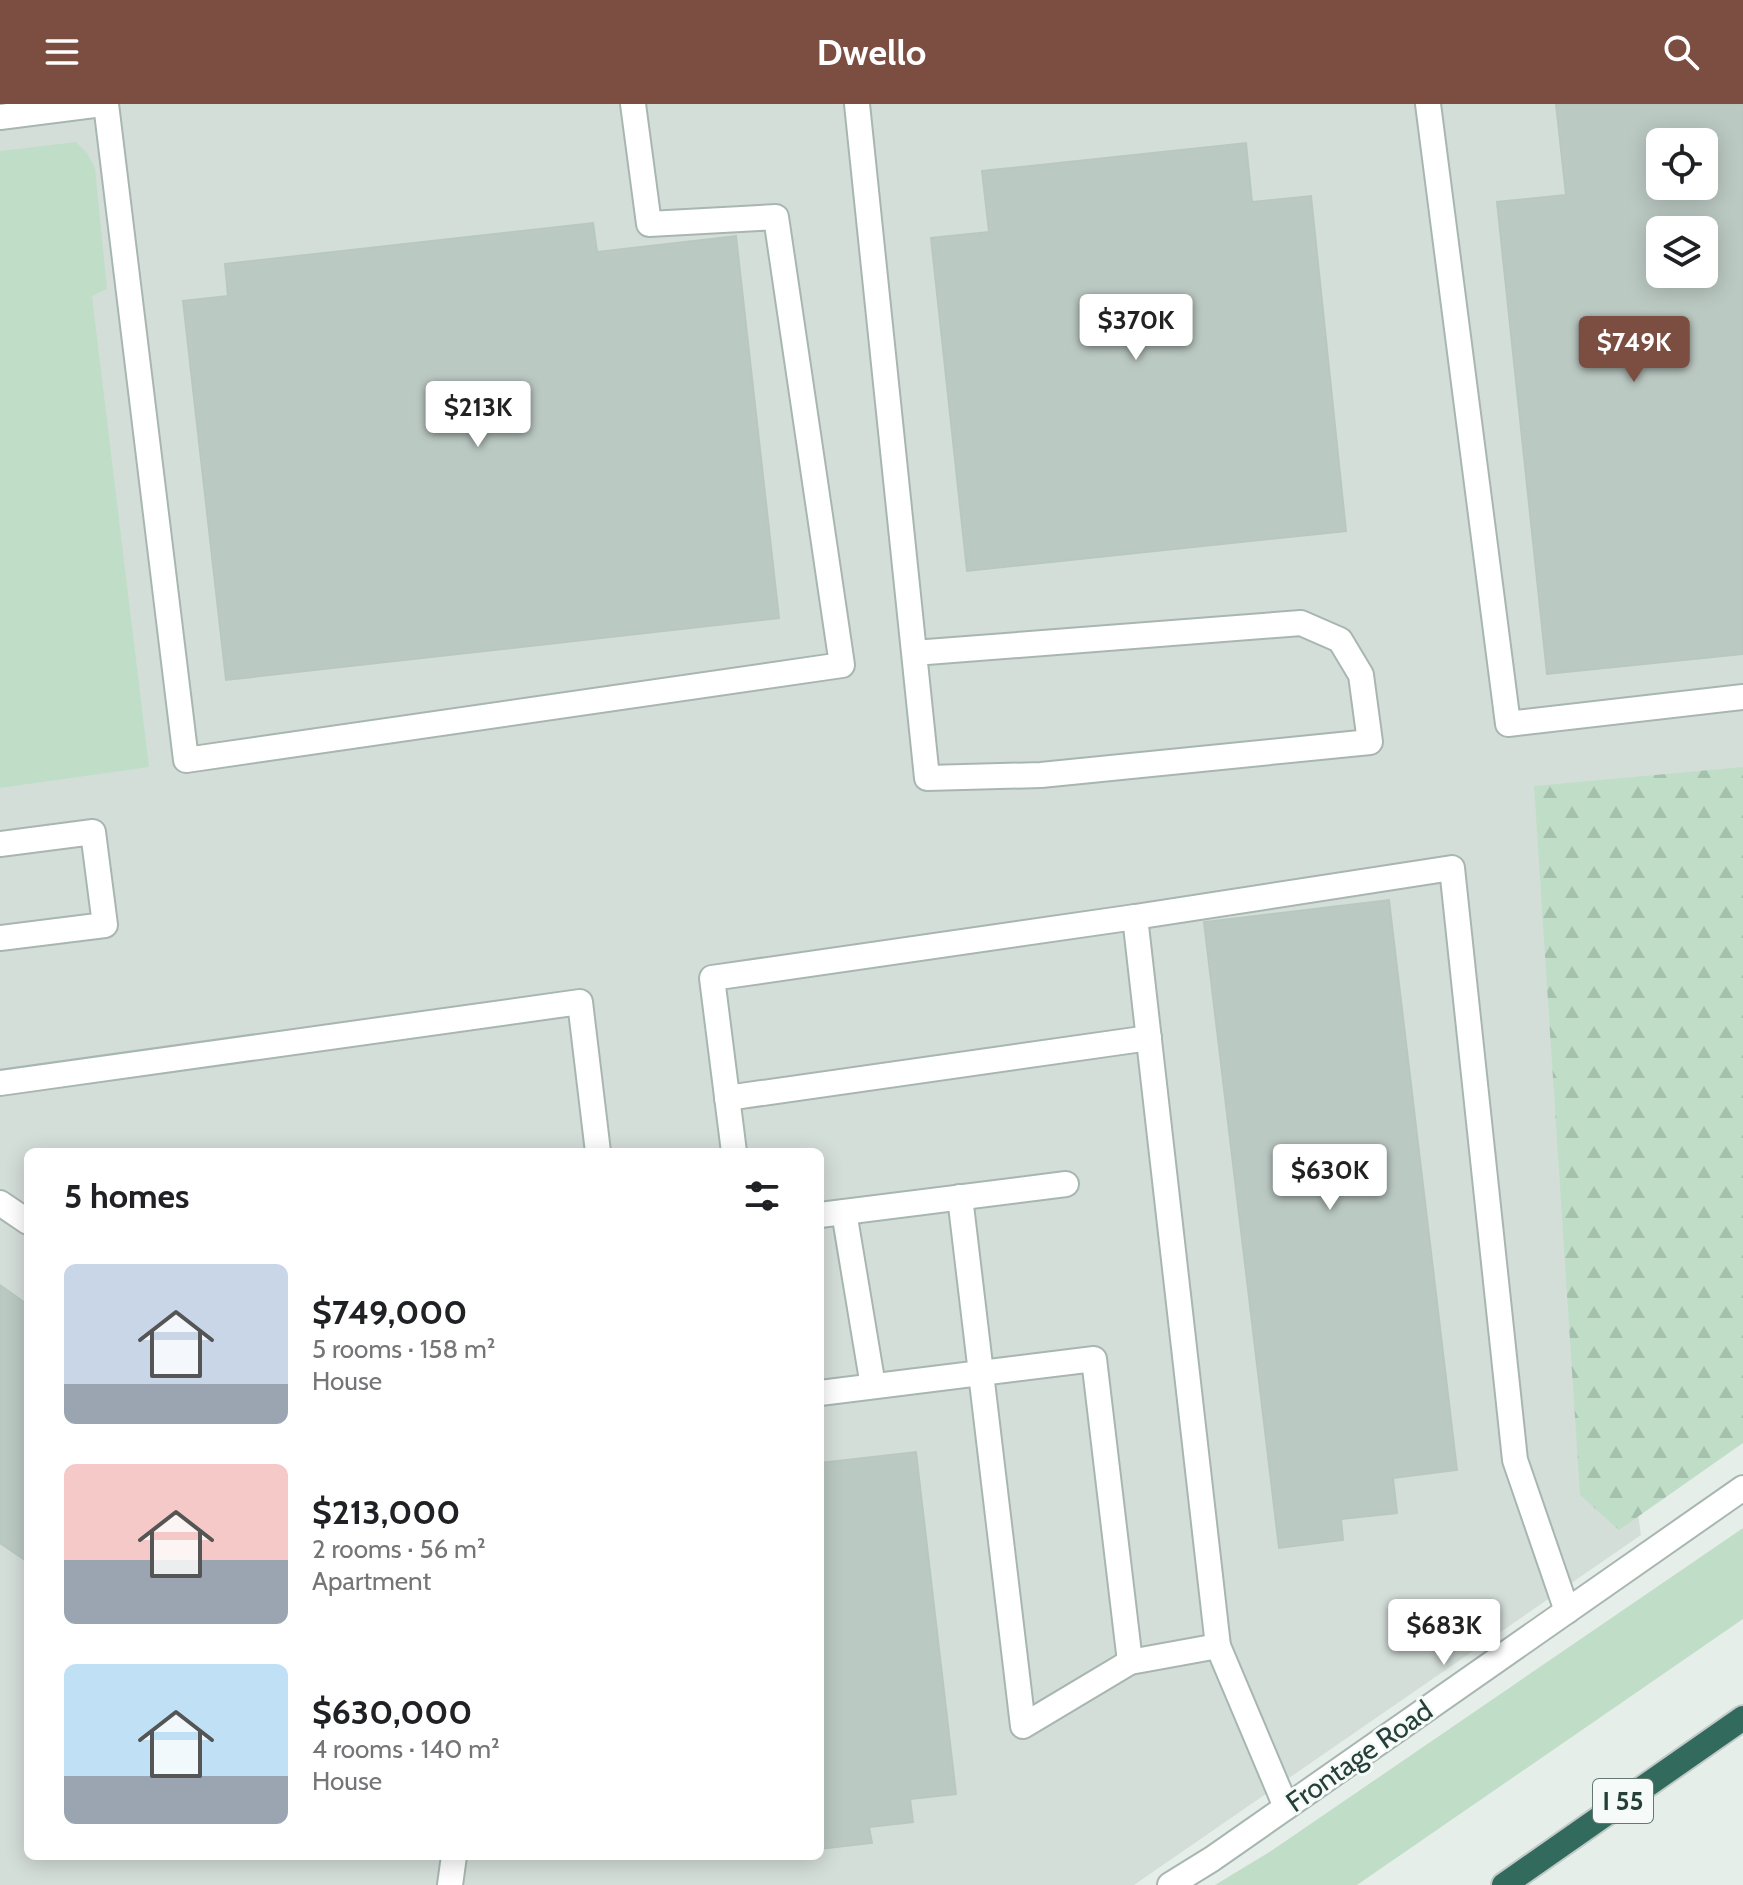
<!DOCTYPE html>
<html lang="en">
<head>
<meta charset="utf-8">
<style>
	:root { --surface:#fff; --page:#f6f6f6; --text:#202124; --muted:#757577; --accent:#7c4e42 }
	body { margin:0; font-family:Cabin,sans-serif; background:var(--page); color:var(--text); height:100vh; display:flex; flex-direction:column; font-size:30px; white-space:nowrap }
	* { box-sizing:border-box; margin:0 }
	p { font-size:26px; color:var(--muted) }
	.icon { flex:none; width:44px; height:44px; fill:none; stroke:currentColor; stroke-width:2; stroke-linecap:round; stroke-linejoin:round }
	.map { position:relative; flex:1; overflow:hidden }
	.side { position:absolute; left:24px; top:1044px; width:800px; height:712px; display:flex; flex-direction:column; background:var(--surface); border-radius:12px; box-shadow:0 4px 20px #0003 }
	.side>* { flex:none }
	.controls { position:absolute; left:1646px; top:24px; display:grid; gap:16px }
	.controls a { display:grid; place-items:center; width:72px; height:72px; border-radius:12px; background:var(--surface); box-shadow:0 4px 20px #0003; font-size:40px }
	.price { position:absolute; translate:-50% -68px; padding:0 18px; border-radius:8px; background:#fff; color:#222; font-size:26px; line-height:52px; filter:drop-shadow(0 2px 4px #0008) }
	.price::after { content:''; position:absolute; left:50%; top:48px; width:24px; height:18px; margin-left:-12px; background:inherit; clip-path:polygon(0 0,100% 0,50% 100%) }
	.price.current { background:var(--accent); color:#fff }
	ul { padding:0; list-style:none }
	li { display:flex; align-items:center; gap:24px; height:200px; padding:0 40px }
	li span { display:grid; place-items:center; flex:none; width:224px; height:160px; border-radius:12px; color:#555 }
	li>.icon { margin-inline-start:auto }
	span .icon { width:96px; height:96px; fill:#fffc; stroke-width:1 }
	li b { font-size:34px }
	h2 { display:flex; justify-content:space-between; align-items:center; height:96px; padding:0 40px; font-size:34px }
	header { display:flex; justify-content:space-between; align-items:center; height:104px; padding:0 40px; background:var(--accent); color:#fff; font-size:36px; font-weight:700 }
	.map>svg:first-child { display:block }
	.built { fill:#d4ded9; fill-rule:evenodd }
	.grass { fill:#c0dec7 }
	.forest { fill:url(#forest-firs) }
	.building { fill:#bbc9c3; stroke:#b8c8c1; stroke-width:2; fill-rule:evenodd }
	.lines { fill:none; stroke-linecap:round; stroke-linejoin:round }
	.minor-casing { stroke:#a8b6b1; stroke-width:28 }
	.highway-casing { stroke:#c2cac7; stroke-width:28 }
	.minor { stroke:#fff; stroke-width:24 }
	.highway { stroke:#326b5e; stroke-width:24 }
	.labels { text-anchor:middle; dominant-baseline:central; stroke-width:6; stroke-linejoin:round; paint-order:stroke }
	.shield { fill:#f6faf8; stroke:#647872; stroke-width:2 }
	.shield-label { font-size:26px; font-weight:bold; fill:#254038 }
	.street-label { font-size:28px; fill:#254038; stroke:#f6faf8 }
</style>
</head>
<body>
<header><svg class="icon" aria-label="menu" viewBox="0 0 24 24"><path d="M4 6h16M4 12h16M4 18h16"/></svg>Dwello<svg class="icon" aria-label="search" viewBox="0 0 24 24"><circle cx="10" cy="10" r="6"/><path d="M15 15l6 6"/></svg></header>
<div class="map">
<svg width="1743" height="1781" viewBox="0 0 1743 1781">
	<defs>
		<pattern id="forest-firs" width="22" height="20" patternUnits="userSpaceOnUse" patternTransform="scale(2)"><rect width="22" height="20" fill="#c0dec7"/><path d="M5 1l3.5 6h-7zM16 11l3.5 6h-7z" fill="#a5c0ac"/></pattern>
	</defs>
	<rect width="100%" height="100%" fill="#e6eeea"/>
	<!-- built -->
	<path class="built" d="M 0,0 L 1743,0 L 1743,671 L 1538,696 L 1641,1431 L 1134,1781 L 0,1781 ZM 1660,38 L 1704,38 L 1704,82 L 1660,82 ZM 1660,126 L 1704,126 L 1704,170 L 1660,170 ZM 28,1048 L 820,1048 L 820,1752 L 28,1752 Z"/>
	<!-- grass -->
	<g class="grass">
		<polygon points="76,38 87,49 95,64 107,185 92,192 149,663 0,684 0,47"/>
		<polygon points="1743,1424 1743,1515 1357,1781 1215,1781 1271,1747"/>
	</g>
	<!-- forest -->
	<polygon class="forest" points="1743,663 1743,1339 1619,1426 1580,1391 1534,682"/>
	<!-- building -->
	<g class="building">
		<path d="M 1556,0 L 1743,0 L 1743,550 L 1547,570 L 1497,98 L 1566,91 ZM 1660,38 L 1704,38 L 1704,82 L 1660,82 ZM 1660,126 L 1704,126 L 1704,170 L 1660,170 Z"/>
		<polygon points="1246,39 1252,98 1311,92 1346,427 967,467 931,134 989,128 982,67"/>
		<polygon points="593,119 597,148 736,132 779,514 226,576 183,197 228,192 225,160"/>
		<polygon points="1389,796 1457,1366 1393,1374 1397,1409 1341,1415 1343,1436 1279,1444 1204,818"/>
		<polygon points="0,1181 28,1201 28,1458 0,1439"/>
		<polygon points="916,1348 956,1690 910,1695 913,1718 869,1723 872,1739 820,1745 820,1359"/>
	</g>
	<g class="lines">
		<!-- minor casing -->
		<g class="minor-casing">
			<g id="minor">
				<polyline points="106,0 186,656 842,561 776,113 649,120 633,0"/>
				<polyline points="857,0 927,674 1041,671 1370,638 1361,571 1340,536 1301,519 914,549"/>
				<polyline points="1428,0 1508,620 1743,593"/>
				<polyline points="0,13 102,0"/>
				<polyline points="0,740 93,728 105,821 0,834"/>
				<polyline points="1135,813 1452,764 1515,1356 1567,1507"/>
				<polyline points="0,979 580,898 598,1048"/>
				<polyline points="727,994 1149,934"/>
				<polyline points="734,1048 712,874 1135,813 1218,1542 1286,1703"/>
				<polyline points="960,1093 1023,1622 1130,1558 1218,1542"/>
				<polyline points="0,1099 28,1118"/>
				<polyline points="844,1108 873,1282"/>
				<polyline points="820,1111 1066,1080"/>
				<polyline points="820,1289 1094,1255 1130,1558"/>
				<polyline points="450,1781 454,1752"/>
				<polyline points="1170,1781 1212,1755 1743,1384"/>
			</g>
		</g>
		<!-- highway casing -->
		<g class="highway-casing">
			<polyline id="highway" points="1504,1781 1743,1614"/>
		</g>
		<!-- minor -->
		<use href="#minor" class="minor"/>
		<!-- highway -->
		<use href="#highway" class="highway"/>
	</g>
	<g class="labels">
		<!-- shield labels -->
		<rect class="shield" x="1593" y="1675" width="60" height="44" rx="6"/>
		<g class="shield-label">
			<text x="1623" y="1697">I 55</text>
		</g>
		<!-- street labels -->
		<g class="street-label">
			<text transform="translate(1359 1652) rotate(-35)">Frontage Road</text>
		</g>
	</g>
</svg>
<div class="controls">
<a><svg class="icon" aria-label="locate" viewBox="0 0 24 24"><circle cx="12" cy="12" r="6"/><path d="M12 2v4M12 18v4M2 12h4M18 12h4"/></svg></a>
<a><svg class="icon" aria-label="layers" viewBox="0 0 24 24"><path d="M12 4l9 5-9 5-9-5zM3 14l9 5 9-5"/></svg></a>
</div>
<b class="price" style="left:1136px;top:258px">$370K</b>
<b class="price current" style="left:1634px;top:280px">$749K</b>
<b class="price" style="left:478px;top:345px">$213K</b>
<b class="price" style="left:1330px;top:1108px">$630K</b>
<b class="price" style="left:1444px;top:1563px">$683K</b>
<section class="side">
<h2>5 homes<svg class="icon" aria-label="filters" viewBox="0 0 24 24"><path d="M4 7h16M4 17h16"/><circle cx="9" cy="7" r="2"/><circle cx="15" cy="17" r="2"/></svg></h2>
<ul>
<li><span style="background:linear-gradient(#c9d6e8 75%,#9aa5b1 0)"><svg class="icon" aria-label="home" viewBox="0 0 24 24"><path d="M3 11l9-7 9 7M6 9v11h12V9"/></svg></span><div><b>$749,000</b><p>5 rooms · 158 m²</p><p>House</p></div></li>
<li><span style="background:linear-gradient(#f6c9c9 60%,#9aa5b1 0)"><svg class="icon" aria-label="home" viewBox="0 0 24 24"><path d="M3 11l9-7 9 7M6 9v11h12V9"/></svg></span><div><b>$213,000</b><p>2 rooms · 56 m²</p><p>Apartment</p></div></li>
<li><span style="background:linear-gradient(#bfe0f5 70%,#9aa5b1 0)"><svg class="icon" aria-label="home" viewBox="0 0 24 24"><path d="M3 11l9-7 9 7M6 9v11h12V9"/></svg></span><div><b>$630,000</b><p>4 rooms · 140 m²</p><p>House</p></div></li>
</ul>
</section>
</div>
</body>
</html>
